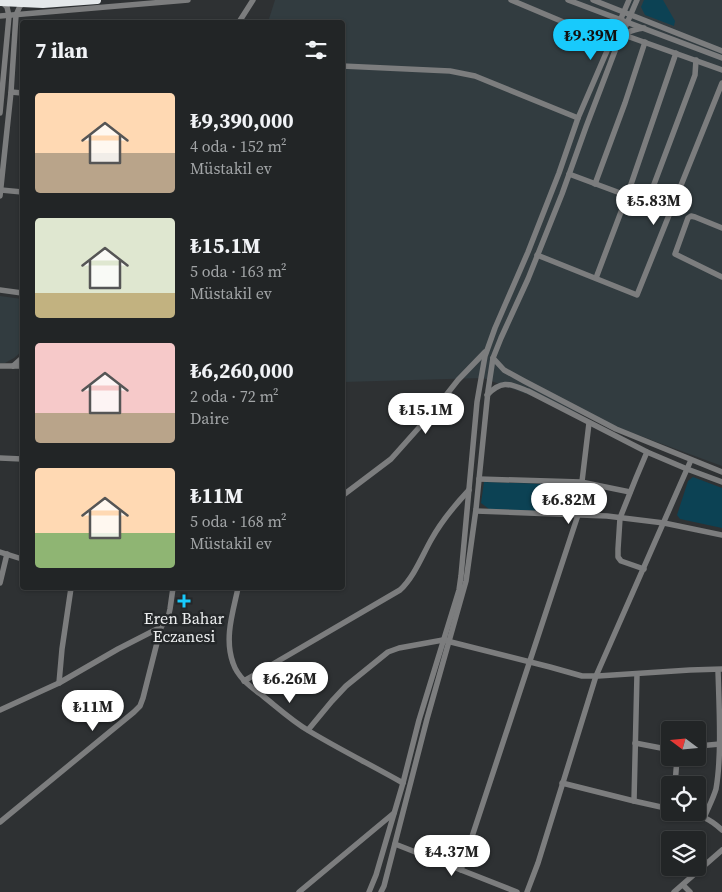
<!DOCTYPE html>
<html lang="tr">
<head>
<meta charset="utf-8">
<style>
	:root { --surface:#222526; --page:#2e3132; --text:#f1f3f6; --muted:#a2a5a7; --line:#3f4243; --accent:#18cafc }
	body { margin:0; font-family:"Source Serif 4",serif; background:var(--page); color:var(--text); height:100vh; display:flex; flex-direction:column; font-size:19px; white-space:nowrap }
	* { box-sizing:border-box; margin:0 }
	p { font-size:16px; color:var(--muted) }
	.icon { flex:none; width:28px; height:28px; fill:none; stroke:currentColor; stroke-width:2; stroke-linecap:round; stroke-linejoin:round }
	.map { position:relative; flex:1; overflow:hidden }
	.panel { position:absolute; left:20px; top:20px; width:325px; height:570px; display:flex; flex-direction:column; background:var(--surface); border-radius:5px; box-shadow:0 1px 4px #0004,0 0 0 1px var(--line) }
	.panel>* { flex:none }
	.needle { width:32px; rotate:286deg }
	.tools { position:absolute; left:661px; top:721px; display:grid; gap:10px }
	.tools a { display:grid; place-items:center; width:45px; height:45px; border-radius:5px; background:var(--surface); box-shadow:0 1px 4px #0004,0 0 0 1px var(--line); font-size:25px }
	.price { position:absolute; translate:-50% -42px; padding:0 11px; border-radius:18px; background:#fff; color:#222; font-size:16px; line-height:32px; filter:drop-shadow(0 1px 2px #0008) }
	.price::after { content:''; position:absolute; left:50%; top:30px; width:15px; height:11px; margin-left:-8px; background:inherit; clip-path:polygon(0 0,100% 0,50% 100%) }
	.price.on { background:var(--accent); color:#111 }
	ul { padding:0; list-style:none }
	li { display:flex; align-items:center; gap:15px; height:125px; padding:0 15px }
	li span { display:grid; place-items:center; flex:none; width:140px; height:100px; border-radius:5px; color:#555 }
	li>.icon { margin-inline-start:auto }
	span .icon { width:60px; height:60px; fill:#fffc; stroke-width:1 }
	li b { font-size:21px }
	h2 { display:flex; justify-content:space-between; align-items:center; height:60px; padding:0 15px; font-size:21px }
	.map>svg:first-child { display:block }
	.built { fill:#323c40 }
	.green { fill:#0c4254 }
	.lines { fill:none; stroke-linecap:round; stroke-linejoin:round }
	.minor { stroke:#7c7d7e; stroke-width:5.5 }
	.highway { stroke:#e4e8ea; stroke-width:8 }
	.poi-dot { fill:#18cafc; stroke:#242729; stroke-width:2 }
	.labels { text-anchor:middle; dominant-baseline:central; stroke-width:5; stroke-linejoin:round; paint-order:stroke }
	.poi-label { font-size:16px; fill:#eceeef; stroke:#242729 }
</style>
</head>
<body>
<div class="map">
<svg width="722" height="892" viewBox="0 0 722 892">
	<rect width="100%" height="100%" fill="#2e3133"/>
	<!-- built -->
	<g class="built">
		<polygon points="275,0 722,0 722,466 483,378 343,382 342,22 268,22"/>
		<polygon points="0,296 22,299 22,351 14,358 5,363 0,363"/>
	</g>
	<!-- green -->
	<g class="green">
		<polygon points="644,0 663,0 675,21 674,26 645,15 641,7"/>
		<polygon points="693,477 722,488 722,528 680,519 677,515 688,481"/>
		<polygon points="484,482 577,485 576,512 489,509 481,503"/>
	</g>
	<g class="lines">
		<!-- minor -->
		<g class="minor">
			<polyline points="511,0 611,42"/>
			<polyline points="568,0 722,58"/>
			<polyline points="593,0 722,51"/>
			<polyline points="0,16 188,0"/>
			<polyline points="239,22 253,0"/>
			<polyline points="624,35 722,70"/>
			<polyline points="621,37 637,0"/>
			<polyline points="342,66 450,71 475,76 578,118"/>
			<polyline points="11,92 22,93"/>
			<polyline points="0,113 9,16 7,7 2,2"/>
			<polyline points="569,174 647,203 671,210"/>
			<polyline points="595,184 625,103 645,42"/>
			<polyline points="1,190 22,192"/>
			<polyline points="0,196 11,92 16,15 20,6 24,3"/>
			<polyline points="647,203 695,75 696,60"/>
			<polyline points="722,228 695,217 691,216 688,218 675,254 722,277"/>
			<polyline points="537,255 637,295 722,83"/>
			<polyline points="596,278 627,196 676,53"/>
			<polyline points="0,290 22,293"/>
			<polyline points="493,358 504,370 524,381 616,429 722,472"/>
			<polyline points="0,366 22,366"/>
			<polyline points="13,366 22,358"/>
			<path d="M 487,395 C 502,379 510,384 528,391 L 647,452 L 687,469 L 722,482"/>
			<polyline points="0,458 22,459"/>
			<polyline points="479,479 581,482 630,492"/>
			<polyline points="342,496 391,459 432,413 458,380 485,352"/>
			<polyline points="476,511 607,516 664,523 722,535"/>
			<polyline points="0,552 22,559"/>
			<polyline points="644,569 621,561 618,557 618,549 620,518 636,478 647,452"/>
			<polyline points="0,583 7,554"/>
			<path d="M 238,588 C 233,612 224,638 233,663 C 238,678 251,687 263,696 C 278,708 292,721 309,731 C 339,749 371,765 403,783"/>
			<path d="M 244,681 L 400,590 C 414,577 422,556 431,540 C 442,520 454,506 469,490"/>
			<polyline points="59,683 62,649 71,588"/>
			<polyline points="0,710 59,683 118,649 161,627 168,618 170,609 173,588"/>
			<polyline points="308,730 332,701 346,686 388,652 399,648 443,640 550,667 582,676 598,676 690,670 722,669"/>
			<polyline points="635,743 661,748 670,748"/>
			<polyline points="698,746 720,744"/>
			<polyline points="562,783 634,801 670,809"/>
			<polyline points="675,785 677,758"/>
			<polyline points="634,801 637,674"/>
			<path d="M 685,812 C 702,816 709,818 722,830"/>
			<path d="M 704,818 C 708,808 713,799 716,789 C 722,755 719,705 718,670"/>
			<polyline points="0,822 134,712 140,706 143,698 161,627"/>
			<polyline points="395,844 517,892"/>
			<polyline points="461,870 578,515 589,423"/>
			<polyline points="683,885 690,892"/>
			<polyline points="299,892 394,813"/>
			<polyline points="369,892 376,875 403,783 419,720 459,590 461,576 477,402 485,356 495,328 528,252 559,173 578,118 629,0"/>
			<path d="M 381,892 L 384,886 L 427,719 L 466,581 L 476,509 L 488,391 L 493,358 L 501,338 L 528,279 L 562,194 L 586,127 L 618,43 C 626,32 630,30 644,28"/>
			<polyline points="527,892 538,863 596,676 691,460"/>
			<polyline points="674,892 722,850"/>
		</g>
		<!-- highway -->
		<polyline class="highway" points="0,2 43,4 97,0"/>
	</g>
	<!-- markers -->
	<path class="poi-dot" d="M181.5 593.5h5v5h5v5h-5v5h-5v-5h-5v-5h5z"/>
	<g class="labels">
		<!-- poi labels -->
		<g class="poi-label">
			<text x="184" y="618">Eren Bahar<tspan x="184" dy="18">Eczanesi</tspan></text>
		</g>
	</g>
</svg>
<div class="tools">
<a><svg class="needle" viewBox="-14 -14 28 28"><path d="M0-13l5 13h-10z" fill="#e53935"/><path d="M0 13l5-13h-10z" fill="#a2a5a7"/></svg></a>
<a><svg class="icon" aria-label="locate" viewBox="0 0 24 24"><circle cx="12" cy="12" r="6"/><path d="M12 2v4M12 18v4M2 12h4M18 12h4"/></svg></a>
<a><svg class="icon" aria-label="layers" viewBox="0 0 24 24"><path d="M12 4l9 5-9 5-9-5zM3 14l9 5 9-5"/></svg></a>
</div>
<b class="price on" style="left:591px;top:61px">₺9.39M</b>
<b class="price" style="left:654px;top:226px">₺5.83M</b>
<b class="price" style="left:426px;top:435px">₺15.1M</b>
<b class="price" style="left:569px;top:525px">₺6.82M</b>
<b class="price" style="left:290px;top:704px">₺6.26M</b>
<b class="price" style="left:93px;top:732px">₺11M</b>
<b class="price" style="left:452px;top:877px">₺4.37M</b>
<section class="panel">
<h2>7 ilan<svg class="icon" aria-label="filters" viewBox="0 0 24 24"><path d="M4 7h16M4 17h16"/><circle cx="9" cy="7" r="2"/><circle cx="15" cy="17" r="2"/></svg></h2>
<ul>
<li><span style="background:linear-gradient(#ffd9b3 60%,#b9a48a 0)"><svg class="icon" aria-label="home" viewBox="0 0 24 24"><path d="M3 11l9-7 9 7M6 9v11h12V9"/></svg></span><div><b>₺9,390,000</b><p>4 oda · 152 m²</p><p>Müstakil ev</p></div></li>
<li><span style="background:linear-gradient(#dfe7d0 75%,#c2b280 0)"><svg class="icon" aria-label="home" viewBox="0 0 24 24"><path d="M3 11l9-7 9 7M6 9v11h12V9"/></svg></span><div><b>₺15.1M</b><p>5 oda · 163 m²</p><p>Müstakil ev</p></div></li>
<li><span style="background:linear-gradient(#f6c9c9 70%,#b9a48a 0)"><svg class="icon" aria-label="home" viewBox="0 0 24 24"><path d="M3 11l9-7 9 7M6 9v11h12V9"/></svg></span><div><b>₺6,260,000</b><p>2 oda · 72 m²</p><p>Daire</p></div></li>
<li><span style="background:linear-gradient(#ffd9b3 65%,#8fb573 0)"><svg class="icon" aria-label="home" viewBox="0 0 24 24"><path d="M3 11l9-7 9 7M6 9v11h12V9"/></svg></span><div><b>₺11M</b><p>5 oda · 168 m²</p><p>Müstakil ev</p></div></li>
</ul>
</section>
</div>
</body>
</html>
